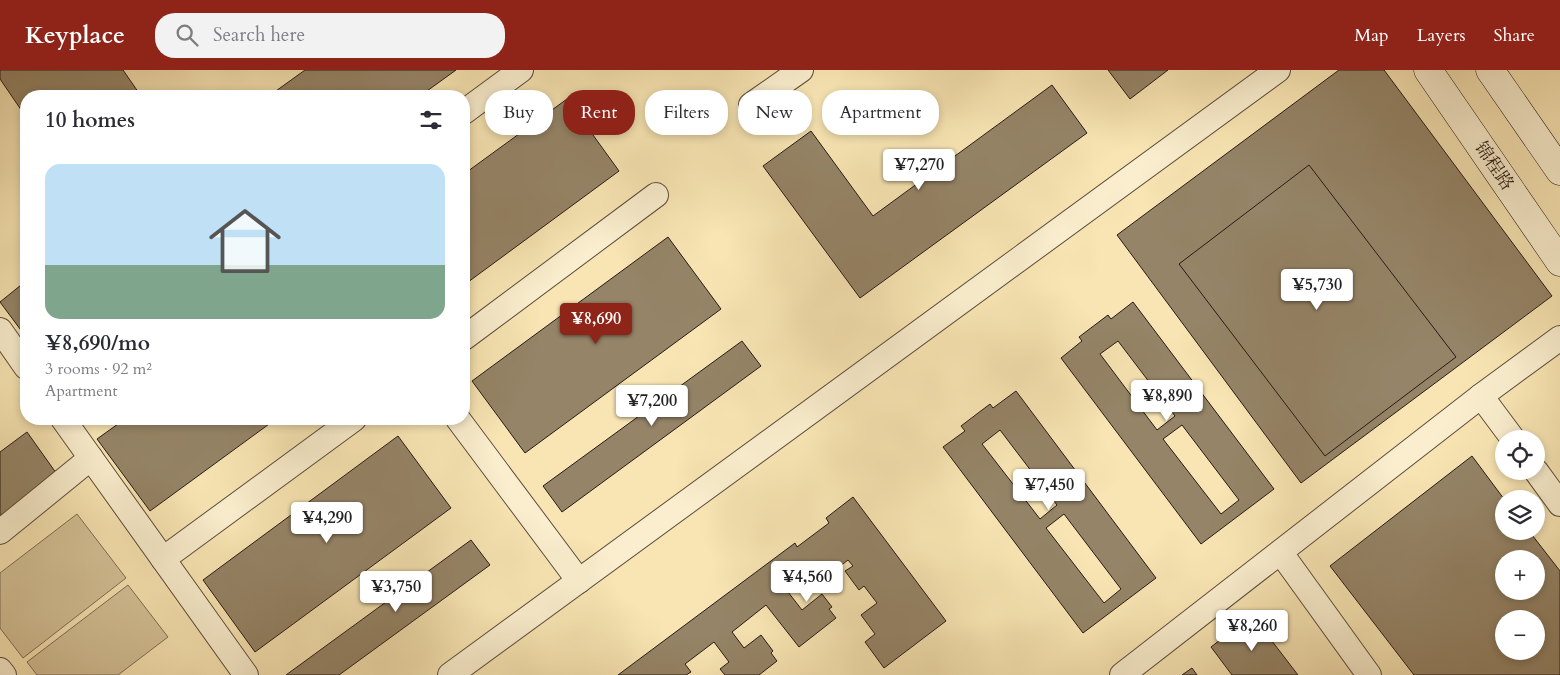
<!DOCTYPE html>
<html lang="en">
<head>
<meta charset="utf-8">
<style>
	:root { --surface:#fff; --page:#f2f2f3; --text:#2b2b33; --muted:#7c7c81; --line:#e1e1e2; --accent:#8f2418 }
	body { margin:0; font-family:Cardo,"Noto Serif SC",serif; background:var(--page); color:var(--text); height:100vh; display:flex; flex-direction:column; font-size:19px; white-space:nowrap }
	* { box-sizing:border-box; margin:0 }
	p { font-size:16px; color:var(--muted) }
	.icon { flex:none; width:28px; height:28px; fill:none; stroke:currentColor; stroke-width:2; stroke-linecap:round; stroke-linejoin:round }
	.map { position:relative; flex:1; overflow:hidden }
	.sheet { position:absolute; left:20px; top:20px; width:450px; height:335px; display:flex; flex-direction:column; background:var(--surface); border-radius:20px; box-shadow:0 2px 8px #0003 }
	.sheet>* { flex:none }
	.banner { position:absolute; left:485px; top:20px; width:475px; height:45px; display:flex; gap:10px }
	.tools { position:absolute; left:1495px; top:360px; display:grid; gap:10px }
	.tools a { display:grid; place-items:center; width:50px; height:50px; border-radius:50%; background:var(--surface); box-shadow:0 2px 8px #0003; font-size:25px }
	.price { position:absolute; translate:-50% -42px; padding:0 11px; border-radius:5px; background:#fff; color:#222; font-size:16px; line-height:32px; filter:drop-shadow(0 1px 2px #0008) }
	.price::after { content:''; position:absolute; left:50%; top:30px; width:15px; height:11px; margin-left:-8px; background:inherit; clip-path:polygon(0 0,100% 0,50% 100%) }
	.price.selected { background:var(--accent); color:#fff }
	ul { padding:0; list-style:none }
	li { display:grid; align-content:center; gap:10px; height:265px; padding:0 25px }
	li+li { border-top:1px solid var(--line) }
	li span { display:grid; place-items:center; height:155px; border-radius:15px; color:#555 }
	li>.icon { margin-inline-start:auto }
	span .icon { width:90px; height:90px; fill:#fffc; stroke-width:1 }
	li b { font-size:21px }
	h2 { display:flex; justify-content:space-between; align-items:center; height:60px; padding:0 25px; font-size:21px }
	.pill { padding:0 18px; border-radius:20px; background:var(--surface); box-shadow:0 2px 8px #0003; font-size:18px; line-height:45px }
	.pill.selected { background:var(--accent); color:#fff }
	header { display:flex; align-items:center; gap:30px; box-sizing:border-box; height:70px; padding:0 25px; background:var(--accent); color:#fff }
	header strong { font-size:24px }
	nav { display:flex; gap:28px; margin-inline-start:auto; font-size:18px }
	.search { width:350px; height:45px; background:var(--page); display:flex; align-items:center; gap:12px; box-sizing:border-box; padding:0 18px; border-radius:20px; color:var(--muted); font-size:19px }
	.map>svg:first-child { display:block }
	.green { fill:#d5c298; stroke:#7f6e56 }
	.building { fill:#958467; stroke:#291a14; fill-rule:evenodd }
	.lines { fill:none; stroke-linecap:round; stroke-linejoin:round }
	.minor-casing { stroke:#5d4d3c; stroke-width:26 }
	.secondary-casing { stroke:#291a14; stroke-width:29 }
	.minor { stroke:#faeece; stroke-width:24 }
	.secondary { stroke:#faeece; stroke-width:28 }
	.labels { text-anchor:middle; dominant-baseline:central; stroke-width:5; stroke-linejoin:round; paint-order:stroke }
	.street-label { font-size:18px; fill:#291a14; stroke:#faeece }
</style>
</head>
<body>
<header>
<strong>Keyplace</strong>
<div class="search"><svg class="icon" aria-label="search" viewBox="0 0 24 24"><circle cx="10" cy="10" r="6"/><path d="M15 15l6 6"/></svg>Search here</div>
<nav><a>Map</a><a>Layers</a><a>Share</a></nav>
</header>
<div class="map">
<svg width="1560" height="605" viewBox="0 0 1560 605">
	<rect width="100%" height="100%" fill="#f8e5b3"/>
	<filter id="stains"><feTurbulence type="fractalNoise" baseFrequency=".004" numOctaves="4"/><feColorMatrix values="0 0 0 0 .2 0 0 0 0 .09 0 0 0 0 .02 0 0 0 .5 -.17"/></filter>
	<radialGradient id="worn" r=".72"><stop offset=".6" stop-color="#630" stop-opacity="0"/><stop offset="1" stop-color="#630" stop-opacity=".3"/></radialGradient>
	<!-- green -->
	<g class="green">
		<polygon points="77,444 126,508 23,588 0,558 0,503"/>
		<polygon points="128,515 168,567 118,605 37,605 27,592"/>
	</g>
	<!-- building -->
	<g class="building">
		<polygon points="0,0 123,0 141,26 26,26 26,47 0,9"/>
		<polygon points="305,0 456,0 420,26 269,26"/>
		<polygon points="1108,0 1168,0 1130,29"/>
		<polygon points="1339,0 1384,0 1552,226 1301,413 1117,165"/>
		<polygon points="1052,15 1087,63 860,228 763,96 811,61 873,146"/>
		<polygon points="567,29 619,101 464,215 464,104"/>
		<polygon points="1309,95 1456,287 1325,386 1179,194"/>
		<polygon points="668,167 721,239 525,383 472,311"/>
		<polygon points="26,211 26,267 0,232"/>
		<path d="M 1133,232 L 1274,419 L 1201,474 L 1061,288 L 1082,271 L 1079,267 L 1108,245 L 1111,249 ZM 1118,271 L 1175,346 L 1157,360 L 1100,284 ZM 1182,355 L 1239,430 L 1221,444 L 1163,369 Z"/>
		<polygon points="742,271 761,296 562,442 543,416"/>
		<path d="M 1016,321 L 1156,508 L 1083,563 L 943,377 L 965,361 L 961,356 L 990,334 L 993,338 ZM 1000,360 L 1057,435 L 1040,449 L 982,374 ZM 1064,444 L 1121,519 L 1104,533 L 1046,458 Z"/>
		<polygon points="125,349 276,349 150,441 97,369"/>
		<polygon points="27,362 59,407 0,449 0,382"/>
		<polygon points="398,366 451,438 255,582 203,510"/>
		<path d="M 1472,386 L 1504,429 L 1504,461 L 1529,461 L 1560,501 L 1560,605 L 1414,605 L 1330,496 ZM 1504,489 L 1536,489 L 1536,521 L 1504,521 ZM 1504,549 L 1536,549 L 1536,581 L 1504,581 Z"/>
		<polygon points="853,427 946,551 884,598 865,572 875,564 861,545 877,533 864,516 859,520 845,501 853,496 848,490 834,501 827,492 788,522 802,540 822,524 832,537 829,539 836,548 799,577 766,535 732,562 744,578 761,565 773,581 771,583 777,591 759,605 725,605 720,599 729,592 714,572 685,594 691,602 686,605 618,605 795,473 797,477 829,453 826,448"/>
		<polygon points="471,470 490,495 339,605 286,605"/>
		<polygon points="1252,545 1298,605 1232,605 1211,577"/>
		<polygon points="1192,598 1197,605 1182,605"/>
	</g>
	<g class="lines">
		<!-- minor casing -->
		<g class="minor-casing">
			<g id="minor">
				<polyline points="751,35 801,0"/>
				<polyline points="464,42 521,0"/>
				<polyline points="0,260 26,297"/>
				<polyline points="464,268 656,125"/>
				<polyline points="1481,326 1513,369"/>
				<polyline points="63,349 246,605"/>
				<polyline points="458,349 579,511"/>
				<polyline points="1536,401 1560,434"/>
				<polyline points="0,462 91,388"/>
				<polyline points="1281,483 1369,605"/>
				<polyline points="163,489 354,349"/>
				<polyline points="0,600 4,605"/>
				<polyline points="450,605 1278,0"/>
				<polyline points="1122,605 1481,326 1560,268"/>
			</g>
		</g>
		<!-- secondary casing -->
		<g class="secondary-casing">
			<g id="secondary">
				<polyline points="1428,0 1560,192"/>
				<polyline points="1490,0 1560,101"/>
			</g>
		</g>
		<!-- minor -->
		<use href="#minor" class="minor"/>
		<!-- secondary -->
		<use href="#secondary" class="secondary"/>
	</g>
	<g class="labels">
		<!-- street labels -->
		<g class="street-label">
			<text transform="translate(1494 96) rotate(56)">锦程路</text>
		</g>
	</g>
	<rect width="100%" height="100%" filter="url(#stains)"/>
	<rect width="100%" height="100%" fill="url(#worn)"/>
</svg>
<div class="tools">
<a><svg class="icon" aria-label="locate" viewBox="0 0 24 24"><circle cx="12" cy="12" r="6"/><path d="M12 2v4M12 18v4M2 12h4M18 12h4"/></svg></a>
<a><svg class="icon" aria-label="layers" viewBox="0 0 24 24"><path d="M12 4l9 5-9 5-9-5zM3 14l9 5 9-5"/></svg></a>
<a>+</a>
<a>−</a>
</div>
<b class="price" style="left:919px;top:121px">¥7,270</b>
<b class="price" style="left:1317px;top:241px">¥5,730</b>
<b class="price selected" style="left:596px;top:275px">¥8,690</b>
<b class="price" style="left:1167px;top:352px">¥8,890</b>
<b class="price" style="left:652px;top:357px">¥7,200</b>
<b class="price" style="left:1049px;top:441px">¥7,450</b>
<b class="price" style="left:327px;top:474px">¥4,290</b>
<b class="price" style="left:807px;top:533px">¥4,560</b>
<b class="price" style="left:396px;top:543px">¥3,750</b>
<b class="price" style="left:1252px;top:582px">¥8,260</b>
<div class="banner">
<a class="pill">Buy</a>
<a class="pill selected">Rent</a>
<a class="pill">Filters</a>
<a class="pill">New</a>
<a class="pill">Apartment</a>
</div>
<section class="sheet">
<h2>10 homes<svg class="icon" aria-label="filters" viewBox="0 0 24 24"><path d="M4 7h16M4 17h16"/><circle cx="9" cy="7" r="2"/><circle cx="15" cy="17" r="2"/></svg></h2>
<ul>
<li><span style="background:linear-gradient(#bfe0f5 65%,#7fa58c 0)"><svg class="icon" aria-label="home" viewBox="0 0 24 24"><path d="M3 11l9-7 9 7M6 9v11h12V9"/></svg></span><div><b>¥8,690/mo</b><p>3 rooms · 92 m²</p><p>Apartment</p></div></li>
</ul>
</section>
</div>
</body>
</html>
